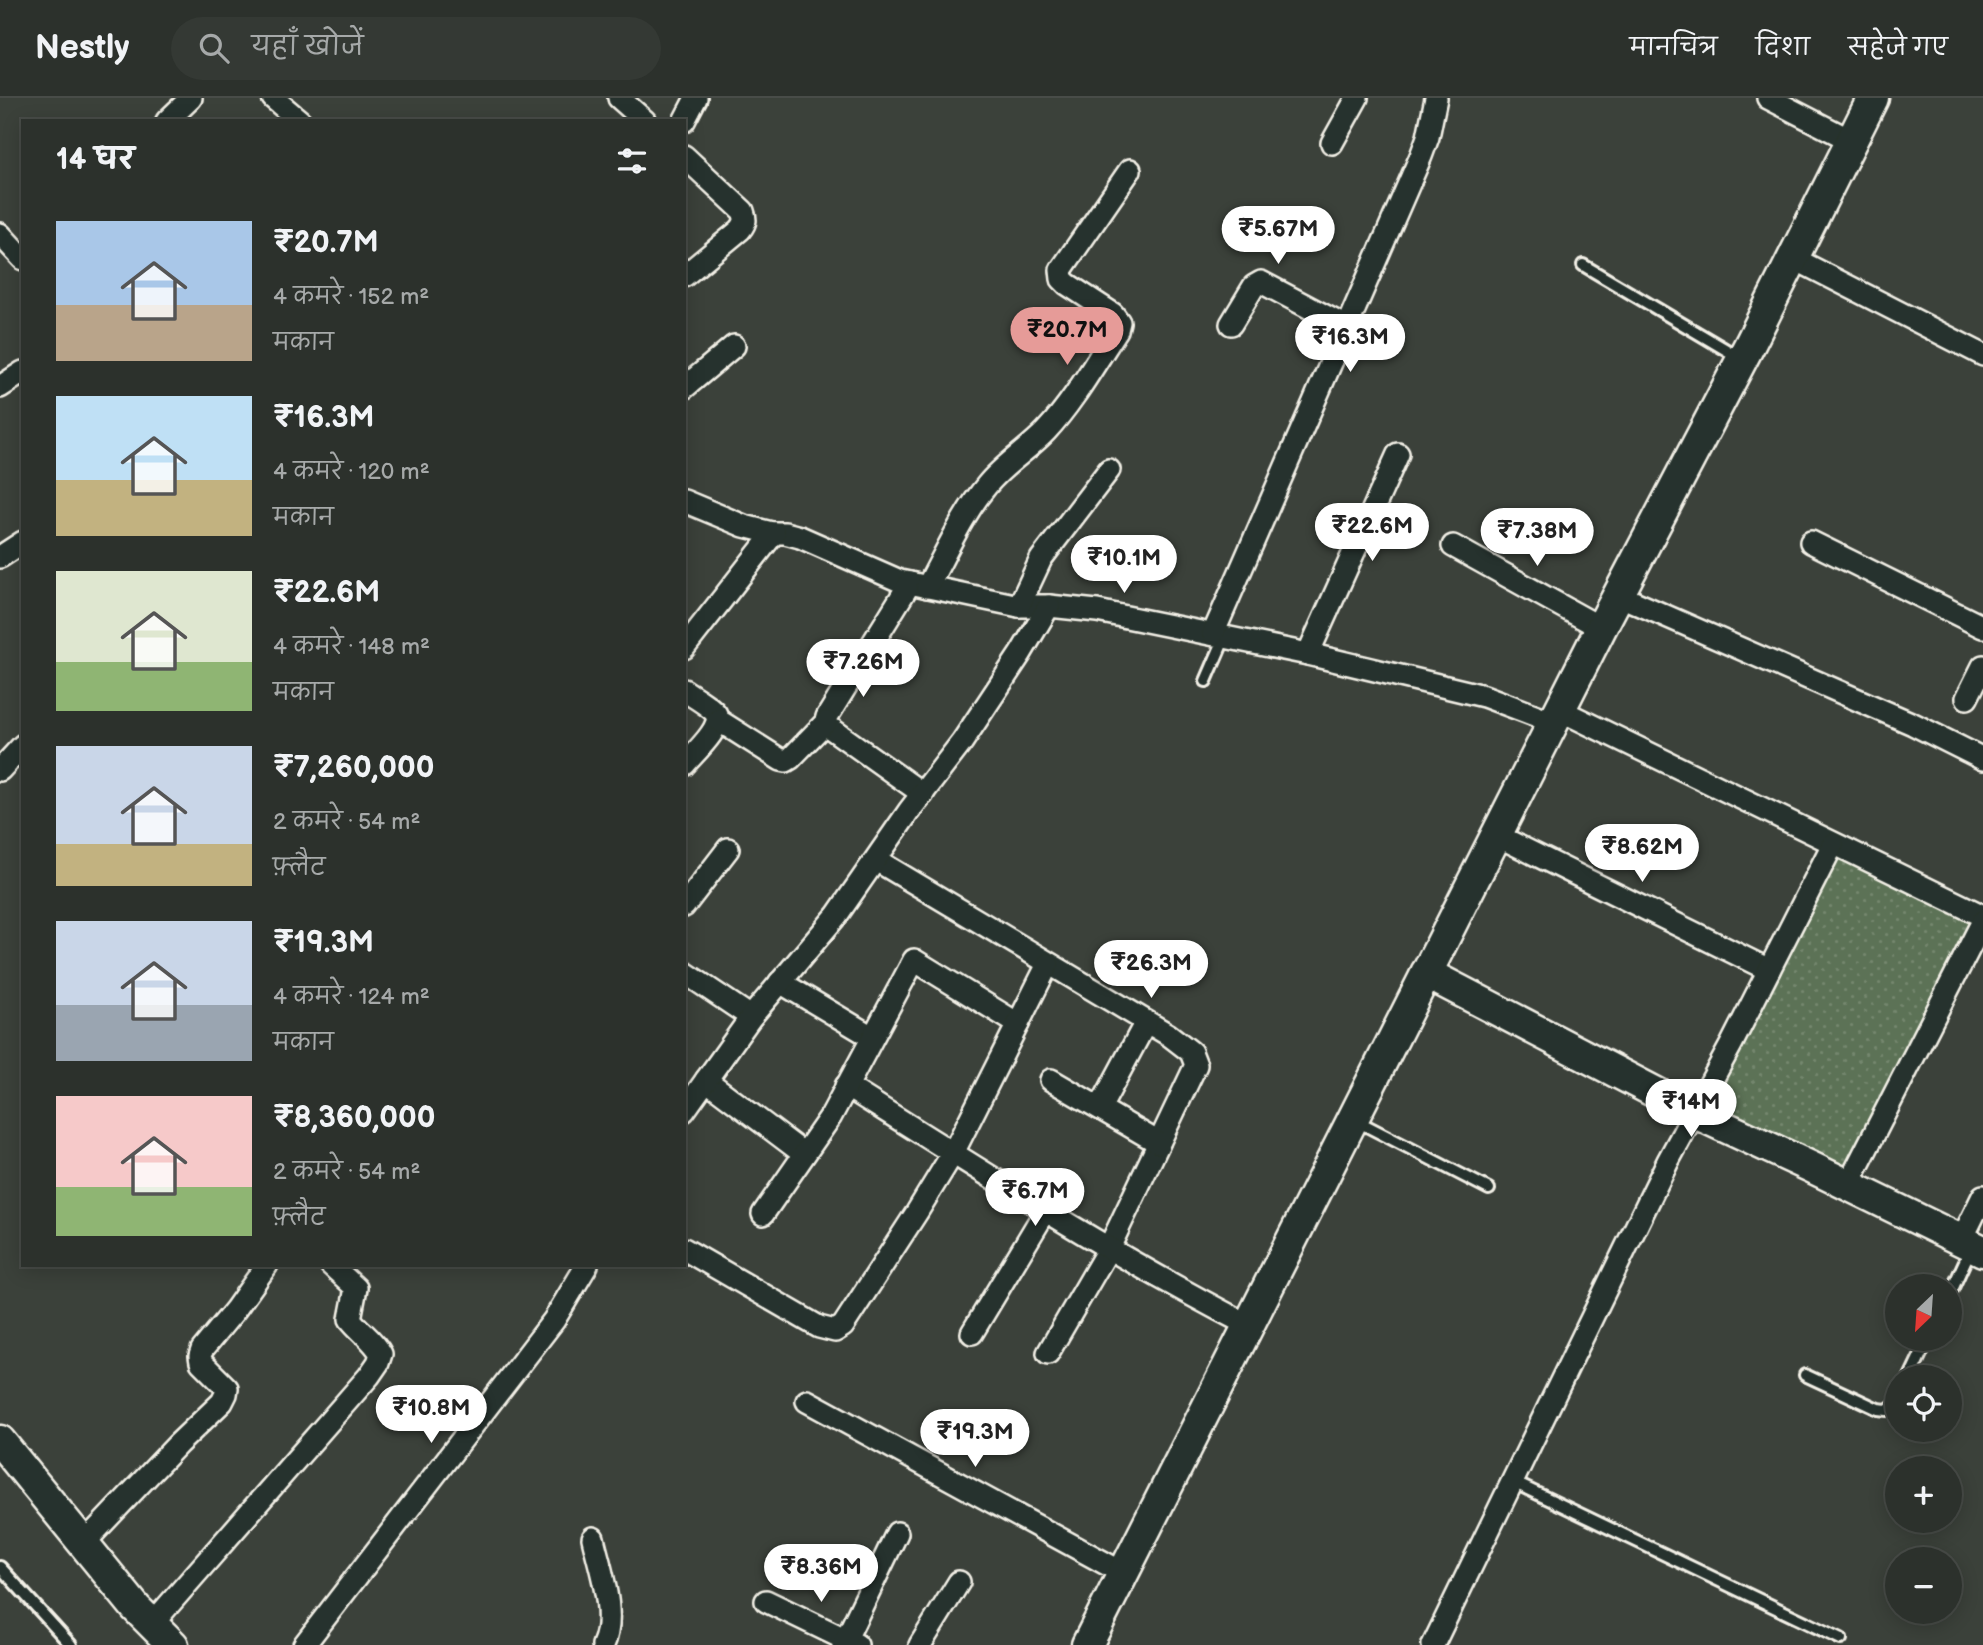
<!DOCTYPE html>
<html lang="hi">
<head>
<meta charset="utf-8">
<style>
	:root { --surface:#2c312c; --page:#343934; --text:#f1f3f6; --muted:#a6a9a9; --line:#484c48; --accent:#e69b98 }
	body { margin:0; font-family:"Balsamiq Sans","Playpen Sans Deva",sans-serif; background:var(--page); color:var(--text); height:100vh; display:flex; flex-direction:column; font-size:26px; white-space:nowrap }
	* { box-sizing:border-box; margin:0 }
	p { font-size:23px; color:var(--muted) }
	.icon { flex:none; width:38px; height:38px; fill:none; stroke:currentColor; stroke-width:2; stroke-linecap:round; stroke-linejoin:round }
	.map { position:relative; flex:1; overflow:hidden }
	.side { position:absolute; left:21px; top:21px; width:665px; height:1148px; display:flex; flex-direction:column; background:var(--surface); border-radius:0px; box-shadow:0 4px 18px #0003,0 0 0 2px var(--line) }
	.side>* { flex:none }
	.needle { width:46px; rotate:205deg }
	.fabs { position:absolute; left:1885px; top:1176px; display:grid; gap:14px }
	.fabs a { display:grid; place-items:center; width:77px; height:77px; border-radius:50%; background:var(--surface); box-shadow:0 4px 18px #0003,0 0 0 2px var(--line); font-size:35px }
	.price { position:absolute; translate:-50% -60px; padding:0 16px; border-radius:24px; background:#fff; color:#222; font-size:23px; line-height:46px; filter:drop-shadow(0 2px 4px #0008) }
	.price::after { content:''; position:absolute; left:50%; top:42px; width:21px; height:16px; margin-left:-10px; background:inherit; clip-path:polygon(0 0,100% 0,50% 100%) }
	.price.current { background:var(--accent); color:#111 }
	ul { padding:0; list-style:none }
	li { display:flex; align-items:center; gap:21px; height:175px; padding:0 35px }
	li span { display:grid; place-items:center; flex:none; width:196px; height:140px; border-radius:0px; color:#555 }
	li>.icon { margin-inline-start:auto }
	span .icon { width:84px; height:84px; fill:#fffc; stroke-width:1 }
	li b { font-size:30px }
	h2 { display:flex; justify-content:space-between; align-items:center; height:84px; padding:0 35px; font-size:30px }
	header { display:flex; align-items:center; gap:42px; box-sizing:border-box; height:98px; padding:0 35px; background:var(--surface); border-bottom:2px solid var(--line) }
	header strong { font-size:33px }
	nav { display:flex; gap:38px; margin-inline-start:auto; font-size:24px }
	.search { width:490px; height:63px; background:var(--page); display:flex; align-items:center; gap:18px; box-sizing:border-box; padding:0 24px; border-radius:38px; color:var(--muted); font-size:26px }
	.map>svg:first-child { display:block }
	.green { fill:url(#green-dots); stroke:#a8b29f; stroke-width:2 }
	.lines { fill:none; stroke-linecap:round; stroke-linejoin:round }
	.lane-casing { stroke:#f4f1e8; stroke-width:16 }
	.street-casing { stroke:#f4f1e8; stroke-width:26 }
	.secondary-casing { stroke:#f4f1e8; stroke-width:35 }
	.lane { stroke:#26332d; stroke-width:10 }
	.street { stroke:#26332d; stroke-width:21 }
	.secondary { stroke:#26332d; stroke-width:30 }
</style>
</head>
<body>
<header>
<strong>Nestly</strong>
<div class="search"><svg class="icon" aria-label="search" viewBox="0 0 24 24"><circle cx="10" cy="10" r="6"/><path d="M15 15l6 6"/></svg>यहाँ खोजें</div>
<nav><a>मानचित्र</a><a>दिशा</a><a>सहेजे गए</a></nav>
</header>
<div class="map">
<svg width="1983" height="1547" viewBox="0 0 1983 1547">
	<defs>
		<pattern id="green-dots" width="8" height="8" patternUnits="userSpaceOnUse" patternTransform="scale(1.75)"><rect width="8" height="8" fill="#5c7256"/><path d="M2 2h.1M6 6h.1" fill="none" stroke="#74876e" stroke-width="1.8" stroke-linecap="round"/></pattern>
	</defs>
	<rect width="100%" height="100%" fill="#3b413a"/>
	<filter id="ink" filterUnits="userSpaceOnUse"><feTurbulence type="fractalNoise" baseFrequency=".0143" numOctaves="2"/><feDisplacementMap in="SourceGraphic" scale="14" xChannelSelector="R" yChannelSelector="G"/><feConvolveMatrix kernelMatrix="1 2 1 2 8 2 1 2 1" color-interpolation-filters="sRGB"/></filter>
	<g filter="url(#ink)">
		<!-- green -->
		<polygon class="green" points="1839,757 1974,822 1849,1074 1711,1007"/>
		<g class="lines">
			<!-- lane casing -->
			<g class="lane-casing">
				<g id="lane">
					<polyline points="1583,167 1740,260"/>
					<polyline points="1206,583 1225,539"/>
					<polyline points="1355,1022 1489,1091"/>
					<polyline points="1950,1196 1971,1150"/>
					<polyline points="1805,1277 1878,1311 1887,1312 1897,1305"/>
					<polyline points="1910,1279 1928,1241"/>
					<polyline points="1511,1383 1841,1541"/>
					<polyline points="0,1469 71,1547"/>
				</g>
			</g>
			<!-- street casing -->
			<g class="street-casing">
				<g id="street">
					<polyline points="273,0 300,23"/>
					<polyline points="619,0 645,23"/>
					<polyline points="1768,0 1852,43"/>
					<polyline points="167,23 191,0"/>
					<polyline points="684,23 696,0"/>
					<polyline points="1332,45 1357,0"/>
					<path d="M 684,58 L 743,113 C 746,121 746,125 740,132 L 684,178"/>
					<polyline points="0,136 23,161"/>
					<polyline points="1793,160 1983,257"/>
					<polyline points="1231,226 1254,188 1261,184 1348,230"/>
					<polyline points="0,289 23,274"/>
					<polyline points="684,290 734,248"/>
					<polyline points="684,403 744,428 772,435 785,435 800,439 900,483 1019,508 1049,508 1097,513 1308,556 1484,598 1553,624"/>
					<polyline points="1811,444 1983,529"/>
					<polyline points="1453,448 1601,530"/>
					<polyline points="0,459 23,444"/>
					<polyline points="910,485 827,619 826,624 829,629 923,696"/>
					<path d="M 927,489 C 946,455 962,417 987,387 C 1004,366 1028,352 1046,333 C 1074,303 1095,265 1117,232 L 1119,224 L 1113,216 L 1067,186 L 1062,181 L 1061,172 L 1130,72"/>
					<polyline points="1618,497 1913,626 1983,661"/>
					<polyline points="1019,508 1041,461 1109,372"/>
					<polyline points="1213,536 1421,58 1428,39 1436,0"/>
					<polyline points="684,550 774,435"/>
					<polyline points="1308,556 1398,356"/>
					<path d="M 684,592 C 692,598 711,608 716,616 C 724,629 692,657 684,667"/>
					<polyline points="1967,600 1983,568"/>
					<polyline points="1560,612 1983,818"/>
					<polyline points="718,622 781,662 786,663 791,660 826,624"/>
					<polyline points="0,672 23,647"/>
					<polyline points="1496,737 1769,872"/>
					<polyline points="876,762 1169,937 1191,954 1196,967 1109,1150 1048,1255"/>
					<polyline points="684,808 728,751"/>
					<polyline points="684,874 751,919"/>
					<polyline points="780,884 872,939"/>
					<polyline points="706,982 804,1056"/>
					<polyline points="1051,982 1159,1045"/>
					<path d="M 846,988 C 978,1071 1110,1156 1248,1227"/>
					<polyline points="1100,1010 1146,924"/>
					<polyline points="684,1013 751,919 837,817 909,713 962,644 1021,555 1049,508"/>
					<polyline points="1848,1087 1983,823"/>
					<polyline points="763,1116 831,1018 914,862 1018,926"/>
					<polyline points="1961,1143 1983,1098"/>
					<polyline points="684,1151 819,1229 835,1233 843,1228 917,1114 953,1055 1048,866"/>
					<polyline points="972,1235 1046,1112"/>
					<polyline points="807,1303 1123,1475"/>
					<path d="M 593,1440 C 600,1471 617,1517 603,1547"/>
					<polyline points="83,1446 178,1346 222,1304 226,1296 227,1290 201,1264 200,1258 202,1252 235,1212 267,1167"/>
					<polyline points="766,1503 857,1547"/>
					<path d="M 152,1526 L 369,1278 L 378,1265 L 381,1256 C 374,1242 359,1233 350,1221 L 356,1190 L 331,1167"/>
					<polyline points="304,1547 554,1222 587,1167"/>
					<polyline points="843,1547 897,1435"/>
					<polyline points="920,1547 959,1484"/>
					<polyline points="1433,1547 1668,1063 1732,945 1833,746"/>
				</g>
			</g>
			<!-- secondary casing -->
			<g class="secondary-casing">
				<g id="secondary">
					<polyline points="1426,875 1695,1015 1811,1069 1983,1153"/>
					<polyline points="0,1343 136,1510 173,1547"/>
					<polyline points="1087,1547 1601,530 1751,244 1873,0"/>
				</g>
			</g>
			<!-- lane -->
			<use href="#lane" class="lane"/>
			<!-- street -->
			<use href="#street" class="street"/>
			<!-- secondary -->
			<use href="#secondary" class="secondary"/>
		</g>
	</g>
</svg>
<div class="fabs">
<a><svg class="needle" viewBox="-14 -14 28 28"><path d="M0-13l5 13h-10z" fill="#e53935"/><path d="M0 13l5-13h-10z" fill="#a6a9a9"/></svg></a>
<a><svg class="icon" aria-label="locate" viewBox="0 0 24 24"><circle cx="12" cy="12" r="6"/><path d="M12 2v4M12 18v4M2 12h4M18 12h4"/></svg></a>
<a>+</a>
<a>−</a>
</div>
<b class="price" style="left:1278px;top:168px">₹5.67M</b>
<b class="price current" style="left:1067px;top:269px">₹20.7M</b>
<b class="price" style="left:1350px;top:276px">₹16.3M</b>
<b class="price" style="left:1372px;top:465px">₹22.6M</b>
<b class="price" style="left:1537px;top:470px">₹7.38M</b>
<b class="price" style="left:1124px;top:497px">₹10.1M</b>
<b class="price" style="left:863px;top:601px">₹7.26M</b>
<b class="price" style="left:1642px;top:786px">₹8.62M</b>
<b class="price" style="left:1151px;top:902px">₹26.3M</b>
<b class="price" style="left:1691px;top:1041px">₹14M</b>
<b class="price" style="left:1035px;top:1130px">₹6.7M</b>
<b class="price" style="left:431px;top:1347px">₹10.8M</b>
<b class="price" style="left:975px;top:1371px">₹19.3M</b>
<b class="price" style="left:821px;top:1506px">₹8.36M</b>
<section class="side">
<h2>14 घर<svg class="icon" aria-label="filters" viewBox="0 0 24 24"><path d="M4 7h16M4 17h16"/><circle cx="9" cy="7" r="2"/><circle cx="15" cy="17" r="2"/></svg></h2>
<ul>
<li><span style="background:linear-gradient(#a9c7e8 60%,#b9a48a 0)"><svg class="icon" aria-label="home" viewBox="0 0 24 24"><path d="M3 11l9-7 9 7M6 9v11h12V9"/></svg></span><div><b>₹20.7M</b><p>4 कमरे · 152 m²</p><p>मकान</p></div></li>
<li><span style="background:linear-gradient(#bfe0f5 60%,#c2b280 0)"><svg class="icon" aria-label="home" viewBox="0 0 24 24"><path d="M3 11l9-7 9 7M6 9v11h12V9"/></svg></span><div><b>₹16.3M</b><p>4 कमरे · 120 m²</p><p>मकान</p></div></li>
<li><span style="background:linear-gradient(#dfe7d0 65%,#8fb573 0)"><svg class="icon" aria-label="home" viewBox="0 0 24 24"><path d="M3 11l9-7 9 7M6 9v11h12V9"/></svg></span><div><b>₹22.6M</b><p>4 कमरे · 148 m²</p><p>मकान</p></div></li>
<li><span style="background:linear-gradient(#c9d6e8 70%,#c2b280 0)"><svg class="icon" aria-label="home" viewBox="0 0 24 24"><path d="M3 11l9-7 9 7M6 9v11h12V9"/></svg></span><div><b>₹7,260,000</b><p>2 कमरे · 54 m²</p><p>फ़्लैट</p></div></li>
<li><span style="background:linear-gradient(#c9d6e8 60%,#9aa5b1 0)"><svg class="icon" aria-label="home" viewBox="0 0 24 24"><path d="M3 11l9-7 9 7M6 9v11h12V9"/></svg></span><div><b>₹19.3M</b><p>4 कमरे · 124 m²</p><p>मकान</p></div></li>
<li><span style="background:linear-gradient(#f6c9c9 65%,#8fb573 0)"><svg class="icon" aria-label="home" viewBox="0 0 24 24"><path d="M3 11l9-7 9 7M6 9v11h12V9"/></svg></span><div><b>₹8,360,000</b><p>2 कमरे · 54 m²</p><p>फ़्लैट</p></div></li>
</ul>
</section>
</div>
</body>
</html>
